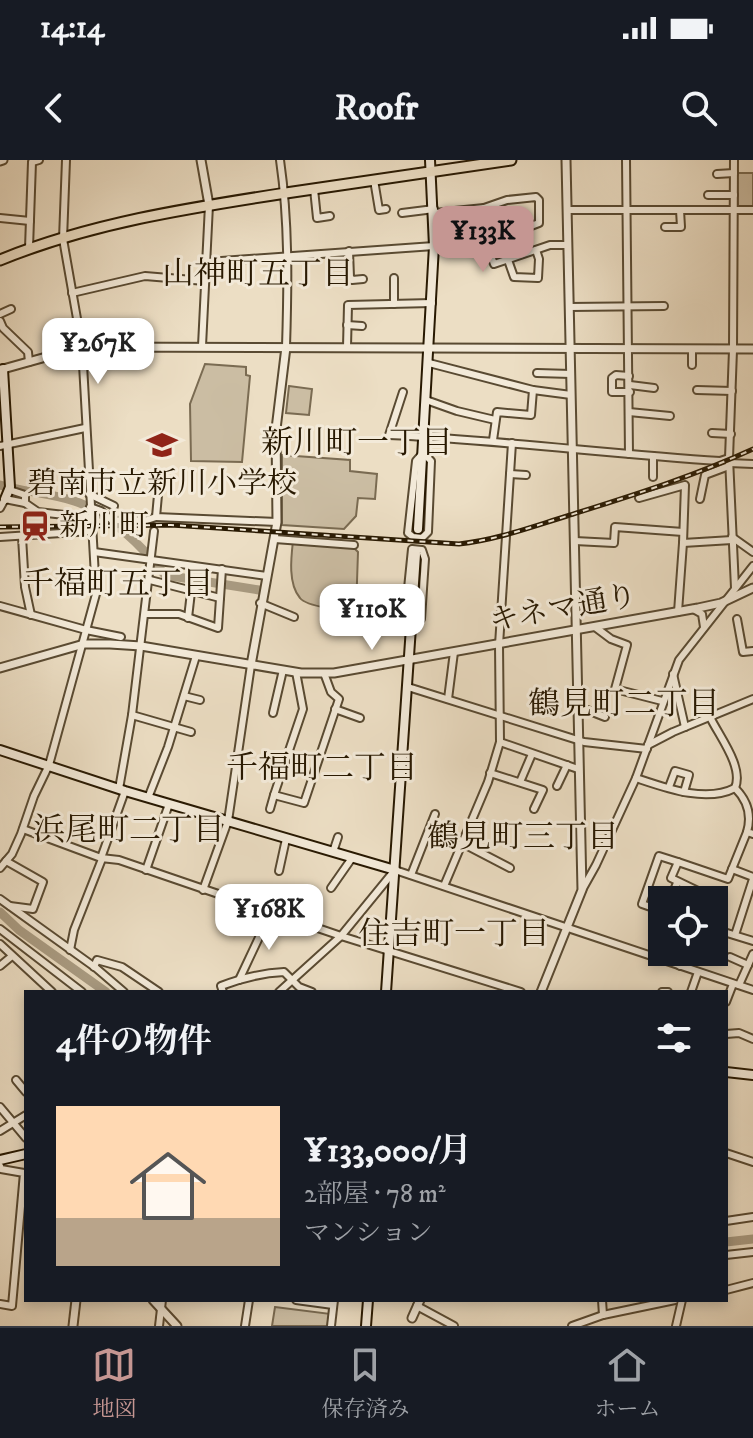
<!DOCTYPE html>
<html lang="ja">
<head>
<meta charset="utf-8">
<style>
	:root { --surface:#171b24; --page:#20242c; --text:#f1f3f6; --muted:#9ea1a6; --line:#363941; --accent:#c59692 }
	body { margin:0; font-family:"IM FELL DW Pica","Noto Serif JP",serif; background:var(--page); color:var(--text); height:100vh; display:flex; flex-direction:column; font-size:30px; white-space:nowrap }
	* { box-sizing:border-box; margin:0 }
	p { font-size:26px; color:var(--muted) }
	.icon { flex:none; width:44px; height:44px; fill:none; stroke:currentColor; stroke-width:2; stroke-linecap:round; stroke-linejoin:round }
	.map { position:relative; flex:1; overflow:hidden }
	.sheet { position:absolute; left:24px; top:830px; width:704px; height:312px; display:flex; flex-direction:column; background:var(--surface); border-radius:0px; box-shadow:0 4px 12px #0003 }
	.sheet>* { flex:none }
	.controls { position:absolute; left:648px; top:726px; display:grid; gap:16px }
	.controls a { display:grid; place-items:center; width:80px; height:80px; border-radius:0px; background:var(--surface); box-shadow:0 4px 12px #0003; font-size:40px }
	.price { position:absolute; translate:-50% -68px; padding:0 18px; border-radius:16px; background:#fff; color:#222; font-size:26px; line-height:52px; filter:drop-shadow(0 2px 4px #0008) }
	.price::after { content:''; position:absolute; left:50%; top:48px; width:24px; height:18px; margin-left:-12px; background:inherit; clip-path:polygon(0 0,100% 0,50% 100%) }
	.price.current { background:var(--accent); color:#111 }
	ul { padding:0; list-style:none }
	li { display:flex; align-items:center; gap:24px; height:200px; padding:0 32px }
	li+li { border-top:2px solid var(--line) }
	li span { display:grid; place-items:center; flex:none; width:224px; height:160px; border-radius:0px; color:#555 }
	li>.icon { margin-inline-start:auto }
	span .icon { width:96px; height:96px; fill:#fffc; stroke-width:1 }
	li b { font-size:34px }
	h2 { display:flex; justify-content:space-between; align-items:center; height:96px; padding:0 32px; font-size:34px }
	.status { display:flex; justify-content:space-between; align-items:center; height:56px; padding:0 40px; background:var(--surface); direction:ltr }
	.status svg { height:22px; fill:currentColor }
	header { display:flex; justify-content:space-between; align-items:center; height:104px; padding:0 32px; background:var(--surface); font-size:36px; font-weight:700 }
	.menu { display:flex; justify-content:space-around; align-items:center; height:112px; border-top:2px solid var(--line); background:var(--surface); font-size:22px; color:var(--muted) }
	.menu a { display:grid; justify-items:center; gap:4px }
	.menu .current { color:var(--accent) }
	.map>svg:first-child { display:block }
	.green { fill:#cbbda3; stroke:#7a6b52; stroke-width:2 }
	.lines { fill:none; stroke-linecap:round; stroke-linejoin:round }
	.river { stroke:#a99b82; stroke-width:9 }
	.secondary-tunnel { stroke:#c5b79d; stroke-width:8; stroke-dasharray:8 4; stroke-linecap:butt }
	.minor-casing { stroke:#594a32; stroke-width:10 }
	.tertiary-casing { stroke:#594a32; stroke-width:11 }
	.secondary-casing { stroke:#281902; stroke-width:12 }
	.primary-casing { stroke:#281902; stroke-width:13 }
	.minor { stroke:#f3ead9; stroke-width:6 }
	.tertiary { stroke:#f3ead9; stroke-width:7 }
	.secondary { stroke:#f3ead9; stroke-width:8 }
	.primary { stroke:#ecdec4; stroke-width:9 }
	.rail-casing { stroke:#281902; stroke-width:5 }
	.rail { stroke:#f3ead9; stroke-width:2; stroke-dasharray:6; stroke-linecap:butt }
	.labels { text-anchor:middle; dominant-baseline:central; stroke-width:6; stroke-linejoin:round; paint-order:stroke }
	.poi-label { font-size:30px; fill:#281902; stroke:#f3ead9 }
	.street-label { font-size:30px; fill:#281902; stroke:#f3ead9 }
	.neighbourhood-label { font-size:32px; fill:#281902; stroke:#f3ead9 }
</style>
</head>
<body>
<div class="status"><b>14:14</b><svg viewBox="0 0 49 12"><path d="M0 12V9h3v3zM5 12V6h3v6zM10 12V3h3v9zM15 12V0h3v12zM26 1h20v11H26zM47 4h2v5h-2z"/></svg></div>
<header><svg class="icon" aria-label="back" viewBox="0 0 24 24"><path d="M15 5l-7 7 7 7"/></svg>Roofr<svg class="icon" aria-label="search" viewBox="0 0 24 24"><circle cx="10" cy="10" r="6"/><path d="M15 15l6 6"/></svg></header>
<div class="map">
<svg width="753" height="1166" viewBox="0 0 753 1166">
	<rect width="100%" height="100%" fill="#ecdec4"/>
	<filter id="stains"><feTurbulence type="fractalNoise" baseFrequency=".0025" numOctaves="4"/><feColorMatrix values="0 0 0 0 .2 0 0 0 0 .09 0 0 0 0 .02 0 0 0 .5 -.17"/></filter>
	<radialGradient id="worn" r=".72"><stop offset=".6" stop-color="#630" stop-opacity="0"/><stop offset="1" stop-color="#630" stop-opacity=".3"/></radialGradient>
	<!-- green -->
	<g class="green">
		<polygon points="737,13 753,13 753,48 738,48"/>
		<polygon points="473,52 476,78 466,79 463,64 451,66 450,57 442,57 442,55"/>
		<polygon points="205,204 246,207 246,215 250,216 242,302 191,301 190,244"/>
		<polygon points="289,226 312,229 309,255 286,253"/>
		<polygon points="282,295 350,300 350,311 377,314 375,339 358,338 356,356 344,369 282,365"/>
		<path d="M 293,381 L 353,387 L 358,392 L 356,451 C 345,451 307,447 300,438 C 288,424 291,398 293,381 Z"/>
		<polygon points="359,430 385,431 383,454 357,452"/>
		<polygon points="275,1147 331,1154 330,1166 272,1166"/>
	</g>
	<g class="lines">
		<!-- river -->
		<g class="river">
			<path d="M 0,325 C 24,332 50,333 74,341 C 107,351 144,388 165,415 L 259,430"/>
			<polyline points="0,752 19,770 106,832"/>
			<polyline points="726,1082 753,1079"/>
		</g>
		<!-- secondary-tunnel -->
		<polyline class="secondary-tunnel" points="416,394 418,369"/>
		<!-- minor casing -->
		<g class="minor-casing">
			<g id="minor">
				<path d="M 280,0 C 289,62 288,124 286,187"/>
				<polyline points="626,0 629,294"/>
				<polyline points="734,0 733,190 729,298 735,428"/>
				<polyline points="717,14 734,13"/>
				<polyline points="374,20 379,50 386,49"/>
				<polyline points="314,29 317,58 330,56"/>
				<polyline points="708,35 734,35"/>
				<polyline points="484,48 507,40 536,37 539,40 539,63 489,82"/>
				<polyline points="567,50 753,50"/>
				<polyline points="402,53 434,49"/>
				<path d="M 435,53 L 484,48 C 491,66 486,86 494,104 L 550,85 L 567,85"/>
				<polyline points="0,58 30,61"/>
				<polyline points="665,67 681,67 680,50"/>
				<polyline points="29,88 32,2 39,0"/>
				<polyline points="349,91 350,117 352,120 363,119"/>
				<polyline points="508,100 514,117 538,118 539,99 536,90"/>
				<polyline points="207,102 434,86"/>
				<polyline points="72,133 145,116 205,121"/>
				<polyline points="394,144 394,118"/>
				<polyline points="569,147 664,146"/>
				<polyline points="0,154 11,149"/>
				<polyline points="0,161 3,168 28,192 29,202"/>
				<polyline points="347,165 362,166"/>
				<polyline points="202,186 209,45"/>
				<polyline points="347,187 348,145 432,143"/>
				<polyline points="429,203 533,230 531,255 497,252 493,280"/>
				<polyline points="692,205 692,190"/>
				<polyline points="537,213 571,214"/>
				<polyline points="629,216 616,215 612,218 612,232 630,232"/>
				<polyline points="630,225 654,228"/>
				<polyline points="533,230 571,235"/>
				<polyline points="697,230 732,231"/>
				<path d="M 403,232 L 389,275 C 500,280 610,294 720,301 L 729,298"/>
				<polyline points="426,240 457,251 495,260"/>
				<polyline points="629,252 670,256"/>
				<polyline points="712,273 731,274"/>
				<polyline points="0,286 85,268"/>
				<polygon points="423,293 431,301 428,372 422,378 413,377 408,373 416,301"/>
				<polyline points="729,303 753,304"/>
				<polyline points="510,314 526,315"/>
				<polyline points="653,317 653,296"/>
				<polyline points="10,330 25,335 25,343"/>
				<polyline points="89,334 114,346"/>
				<polyline points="158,335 156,357 277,362"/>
				<polyline points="639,338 685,325 683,383 732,380"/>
				<polyline points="700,339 705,315 729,306"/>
				<polyline points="90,347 101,351 113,361 147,360 156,357"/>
				<polyline points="0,348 5,339 25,343 38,352 91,358"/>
				<polyline points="0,377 92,371"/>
				<polyline points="22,377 25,427 31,455"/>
				<polyline points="732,377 753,392"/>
				<polyline points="275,379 354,385"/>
				<polyline points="575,381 614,383 615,367 683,372"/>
				<polygon points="412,389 422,390 425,399 421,459 412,467 405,458"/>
				<polyline points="94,392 267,416"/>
				<polyline points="150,420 220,438"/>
				<polyline points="260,443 294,457"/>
				<polyline points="0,446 86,470 121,477"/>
				<polyline points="693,449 702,454 704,467"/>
				<polyline points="678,452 683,383"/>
				<polyline points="145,454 179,454 218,468 222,409"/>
				<polyline points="188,458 191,432"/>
				<polyline points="737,459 743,492 753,491"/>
				<polyline points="595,467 611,479 627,485 615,529 662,541"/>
				<polyline points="296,512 303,549 274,635 304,643 339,539 331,532 324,513"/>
				<polyline points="673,514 685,567"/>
				<polyline points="408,527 584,582 647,589"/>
				<polyline points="184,536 200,540"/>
				<polyline points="448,539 454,492"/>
				<polyline points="577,546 605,557"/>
				<polyline points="335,549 360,558"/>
				<polyline points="273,553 283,510"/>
				<polyline points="132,555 191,572"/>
				<path d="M 710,557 C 719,576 744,607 735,628"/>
				<polyline points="500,582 578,609"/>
				<polyline points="648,585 673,572 753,539"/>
				<polyline points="490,613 543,630 534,649"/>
				<path d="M 636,618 C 666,628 706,643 735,628"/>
				<polyline points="520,622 532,594"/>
				<polyline points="557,626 567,605"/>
				<polyline points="669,627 675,611 689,615 684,632"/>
				<path d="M 735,628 C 748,641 752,655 747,672 L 753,674"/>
				<polyline points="119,629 132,555 154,371"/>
				<polyline points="148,638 168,587 196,496"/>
				<polyline points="270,649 274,635"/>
				<polyline points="23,669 101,698 119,700 341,776 521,832"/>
				<polyline points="462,683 510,708"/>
				<polyline points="333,692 338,677"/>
				<polyline points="101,698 125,631"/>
				<polyline points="6,701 43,722 33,749 10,746"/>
				<polyline points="0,708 12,694 21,674 34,636 49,605 96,434 82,187 63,79 66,0"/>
				<polyline points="732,709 753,717"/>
				<polyline points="146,710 169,644"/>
				<polyline points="279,711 286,679"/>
				<polyline points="411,715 435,654"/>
				<polyline points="444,726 488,622 500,582 499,485 512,283"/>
				<polyline points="331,728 352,698"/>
				<polyline points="203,730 228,661 251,505"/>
				<polyline points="582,730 596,705 636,618 679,500 753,406"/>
				<polyline points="0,739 96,808 124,832"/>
				<polyline points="670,740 677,723"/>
				<polyline points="694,740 698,731 671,718 678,702 728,719 747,672"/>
				<polyline points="662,751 642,744 659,696 678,702"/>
				<polyline points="0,769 82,832"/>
				<polyline points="714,769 753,781"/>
				<polyline points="735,775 753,719"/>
				<polyline points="0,784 52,832"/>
				<polyline points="70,790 74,770 102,699"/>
				<polyline points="730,797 748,805"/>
				<polyline points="0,806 12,796"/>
				<polyline points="680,806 686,792"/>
				<polyline points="94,807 97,800 122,807 159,832"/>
				<polyline points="239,820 271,752"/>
				<polyline points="739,825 753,794"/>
				<path d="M 223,832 L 221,826 C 242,818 262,813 284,812 L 299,827 L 312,832"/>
				<polyline points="279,832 341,776 395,710 753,830"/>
				<polyline points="662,832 668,832"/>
				<polyline points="691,832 698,812"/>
				<polyline points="726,842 733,824"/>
				<polyline points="726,874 739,873 753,879"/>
				<polyline points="16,920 26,932"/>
				<polyline points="0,947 26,978"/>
				<polyline points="0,971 26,955"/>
				<polyline points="726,993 753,1002"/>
				<polyline points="0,1006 1,1009 24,1013 12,1146 0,1144"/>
				<polyline points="726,1061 753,1057"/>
				<polyline points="726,1095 753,1092"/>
				<polyline points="726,1130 753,1123"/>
				<polyline points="296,1140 333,1145"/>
				<polyline points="602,1140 603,1155"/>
				<polyline points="417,1146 454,1166"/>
				<polyline points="159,1166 162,1140"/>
				<polyline points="245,1166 249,1140"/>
				<polyline points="331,1166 334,1140"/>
				<polyline points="572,1166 603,1155 675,1140"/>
				<polyline points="676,1166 682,1140"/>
			</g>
		</g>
		<!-- tertiary casing -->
		<g class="tertiary-casing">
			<g id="tertiary">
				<polyline points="201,0 209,45"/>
				<polyline points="0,1 3,0"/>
				<polyline points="3,209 82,187 753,189"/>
				<polyline points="251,505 277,362 276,269 286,187"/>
				<polyline points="0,508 84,484 110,484 141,486 301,513 334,513 698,448 721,443 753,428"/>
				<polyline points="541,832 582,730 566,0"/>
				<polyline points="153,1140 177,1166"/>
				<polyline points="412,1158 420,1140"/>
				<polyline points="73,1166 76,1140"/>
			</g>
		</g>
		<!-- secondary casing -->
		<g class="secondary-casing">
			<g id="secondary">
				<polyline points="0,210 3,209 10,327 5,339"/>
				<polyline points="418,369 434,86 430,0"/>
				<polyline points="0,590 125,631 395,710"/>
				<polyline points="386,832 416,394"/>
				<polyline points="726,912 753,915"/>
				<polyline points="0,1000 26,994"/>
				<polyline points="366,1166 368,1140"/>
			</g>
		</g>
		<!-- primary casing -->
		<g class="primary-casing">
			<path id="primary" d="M 0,100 C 91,63 189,48 286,33 C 361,22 436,11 511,0"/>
		</g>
		<!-- minor -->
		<use href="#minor" class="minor"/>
		<!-- tertiary -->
		<use href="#tertiary" class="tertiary"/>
		<!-- secondary -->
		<use href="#secondary" class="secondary"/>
		<!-- primary -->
		<use href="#primary" class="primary"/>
		<!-- rail casing -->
		<g class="rail-casing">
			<path id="rail" d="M 0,367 L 171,365 L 459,384 C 496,380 531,367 567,356 C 630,336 692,317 753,289"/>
		</g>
		<!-- rail -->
		<use href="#rail" class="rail"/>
	</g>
	<!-- icons -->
	<defs>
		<g id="school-bare" transform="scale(2.4)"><path d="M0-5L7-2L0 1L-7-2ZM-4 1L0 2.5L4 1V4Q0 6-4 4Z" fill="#8f2418" stroke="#f3ead9" stroke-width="2.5" paint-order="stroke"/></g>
		<g id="station-bare" transform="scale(2.4)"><path d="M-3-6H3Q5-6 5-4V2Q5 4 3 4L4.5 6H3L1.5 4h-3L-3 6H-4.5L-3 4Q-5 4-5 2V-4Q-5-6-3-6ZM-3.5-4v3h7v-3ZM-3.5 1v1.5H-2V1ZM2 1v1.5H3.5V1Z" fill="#8f2418" stroke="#f3ead9" stroke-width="2.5" paint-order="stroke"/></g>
	</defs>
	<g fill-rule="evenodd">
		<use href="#school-bare" x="162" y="285"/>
		<use href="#station-bare" x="35" y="366"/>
	</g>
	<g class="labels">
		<!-- poi labels -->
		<g class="poi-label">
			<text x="162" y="324">碧南市立新川小学校</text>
			<text x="59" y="366" text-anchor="start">新川町</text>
		</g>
		<!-- street labels -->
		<g class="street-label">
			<text transform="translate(563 449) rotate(-10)">キネマ通り</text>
		</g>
		<!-- neighbourhood labels -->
		<g class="neighbourhood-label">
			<text x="258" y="115">山神町五丁目</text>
			<text x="357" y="284">新川町一丁目</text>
			<text x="118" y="425">千福町五丁目</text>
			<text x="624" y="545">鶴見町二丁目</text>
			<text x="322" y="609">千福町二丁目</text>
			<text x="129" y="671">浜尾町二丁目</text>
			<text x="523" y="678">鶴見町三丁目</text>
			<text x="454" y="775">住吉町一丁目</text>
		</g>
	</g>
	<rect width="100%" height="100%" filter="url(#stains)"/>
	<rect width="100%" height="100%" fill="url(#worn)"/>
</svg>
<div class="controls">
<a><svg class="icon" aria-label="locate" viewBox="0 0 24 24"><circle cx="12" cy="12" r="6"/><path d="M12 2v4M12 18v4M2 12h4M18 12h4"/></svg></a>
</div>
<b class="price current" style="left:483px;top:114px">¥133K</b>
<b class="price" style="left:98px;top:226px">¥267K</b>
<b class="price" style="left:372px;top:492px">¥110K</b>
<b class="price" style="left:269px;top:792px">¥168K</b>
<section class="sheet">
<h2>4件の物件<svg class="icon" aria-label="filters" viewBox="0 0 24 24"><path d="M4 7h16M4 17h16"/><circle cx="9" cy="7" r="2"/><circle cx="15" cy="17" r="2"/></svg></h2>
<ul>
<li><span style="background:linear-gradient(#ffd9b3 70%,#b9a48a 0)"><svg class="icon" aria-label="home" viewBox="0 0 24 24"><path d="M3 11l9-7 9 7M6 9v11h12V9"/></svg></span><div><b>¥133,000/月</b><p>2部屋 · 78 m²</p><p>マンション</p></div></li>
</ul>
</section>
</div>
<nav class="menu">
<a class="current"><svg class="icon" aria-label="map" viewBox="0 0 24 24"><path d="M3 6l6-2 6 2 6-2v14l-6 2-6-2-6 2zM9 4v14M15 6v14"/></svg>地図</a>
<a><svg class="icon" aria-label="saved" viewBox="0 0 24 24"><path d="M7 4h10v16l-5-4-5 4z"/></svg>保存済み</a>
<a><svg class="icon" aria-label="home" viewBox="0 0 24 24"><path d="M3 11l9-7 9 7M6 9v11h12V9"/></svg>ホーム</a>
</nav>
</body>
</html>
